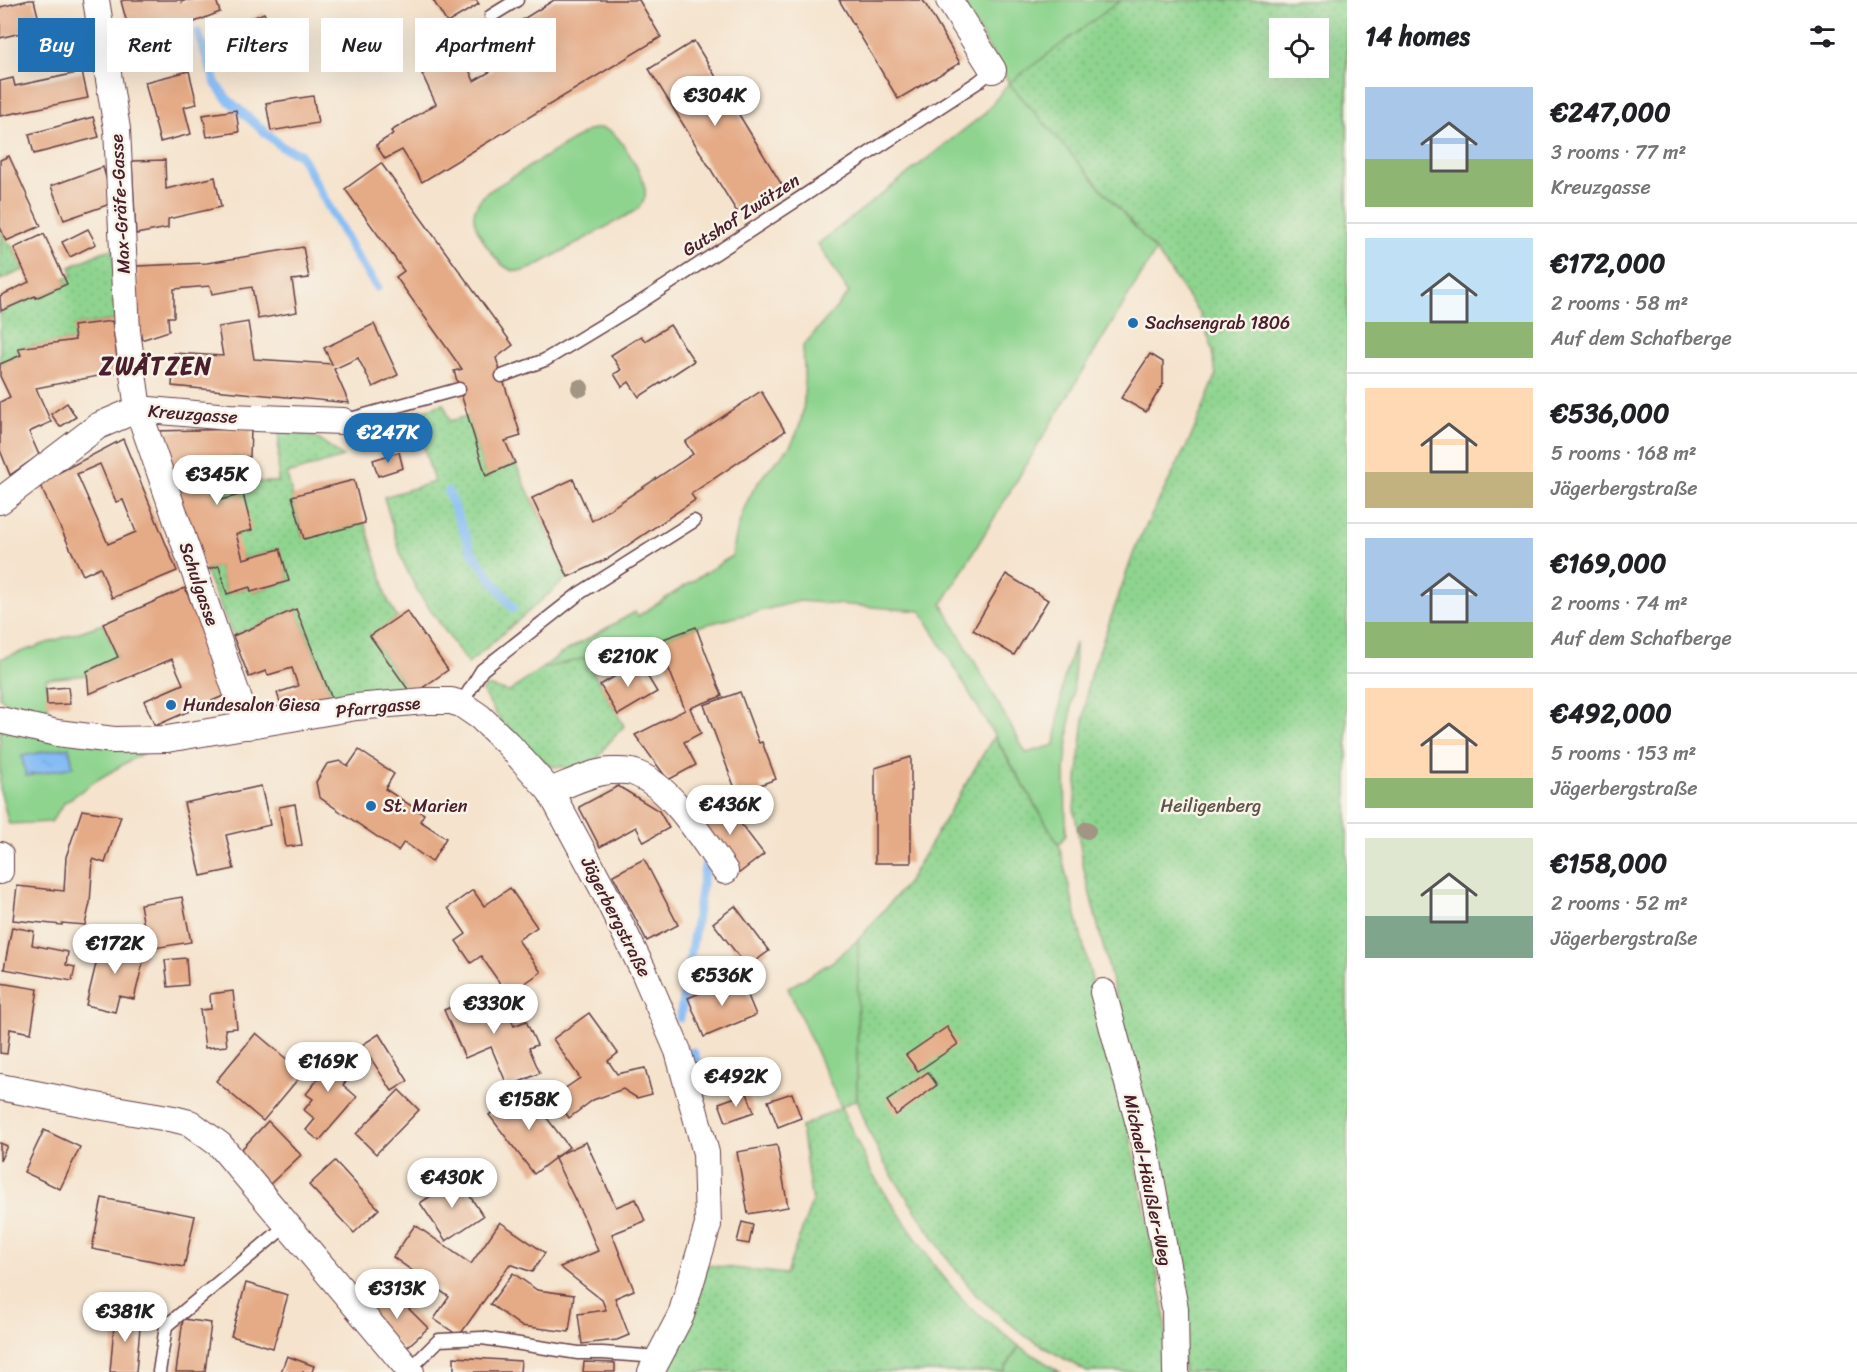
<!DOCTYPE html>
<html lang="en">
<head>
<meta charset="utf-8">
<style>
	:root { --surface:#fff; --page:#f6f6f6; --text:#202124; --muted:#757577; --line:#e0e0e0; --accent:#1f6fb2 }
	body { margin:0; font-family:Sriracha,sans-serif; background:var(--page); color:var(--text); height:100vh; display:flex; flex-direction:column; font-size:22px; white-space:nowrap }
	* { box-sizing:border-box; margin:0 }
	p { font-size:20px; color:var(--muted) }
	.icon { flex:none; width:33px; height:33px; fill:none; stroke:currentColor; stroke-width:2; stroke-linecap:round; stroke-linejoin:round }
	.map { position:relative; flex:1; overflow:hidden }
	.sheet { display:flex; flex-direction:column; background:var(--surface); width:510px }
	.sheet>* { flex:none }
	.top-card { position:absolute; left:18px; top:18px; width:570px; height:54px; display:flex; gap:12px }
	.tools { position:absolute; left:1269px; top:18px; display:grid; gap:12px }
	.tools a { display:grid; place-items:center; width:60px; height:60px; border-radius:0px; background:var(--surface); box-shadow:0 6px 24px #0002; font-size:30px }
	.price { position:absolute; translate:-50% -51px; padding:0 14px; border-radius:21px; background:#fff; color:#222; font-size:20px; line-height:39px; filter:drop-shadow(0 2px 3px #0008) }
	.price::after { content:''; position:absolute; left:50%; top:36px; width:18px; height:14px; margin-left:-9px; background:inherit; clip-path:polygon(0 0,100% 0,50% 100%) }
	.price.on { background:var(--accent); color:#fff }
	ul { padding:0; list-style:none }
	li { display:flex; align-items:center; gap:18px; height:150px; padding:0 18px }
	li+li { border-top:2px solid var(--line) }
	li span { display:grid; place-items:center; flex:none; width:168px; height:120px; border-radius:0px; color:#555 }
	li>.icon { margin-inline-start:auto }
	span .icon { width:72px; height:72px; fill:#fffc; stroke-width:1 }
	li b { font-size:26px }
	h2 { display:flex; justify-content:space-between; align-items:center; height:72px; padding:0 18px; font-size:26px }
	.pill { padding:0 21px; border-radius:0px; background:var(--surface); box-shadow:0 6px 24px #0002; font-size:21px; line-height:54px }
	.pill.on { background:var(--accent); color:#fff }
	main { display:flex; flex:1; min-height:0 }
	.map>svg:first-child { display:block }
	.grass { fill:#8ed48f; stroke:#6c7a5d; stroke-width:1.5; fill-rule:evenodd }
	.park { fill:url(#park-dots); stroke:#6c7a5d; stroke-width:1.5; fill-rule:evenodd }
	.water { fill:url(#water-ripples); stroke:#686e90; stroke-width:1.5 }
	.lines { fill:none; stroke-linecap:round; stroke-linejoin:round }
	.stream { stroke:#85bcf5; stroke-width:9 }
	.building { fill:#e5aa86; fill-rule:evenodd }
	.service-casing { stroke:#643c43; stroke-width:15 }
	.minor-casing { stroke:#643c43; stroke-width:28 }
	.service { stroke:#fff; stroke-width:12 }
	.minor { stroke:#fff; stroke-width:26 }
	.tree { fill:#a29584 }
	.poi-dot { fill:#1f6fb2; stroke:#f7f3e8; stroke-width:2 }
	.labels { text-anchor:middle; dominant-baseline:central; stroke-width:5; stroke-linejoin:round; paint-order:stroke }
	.street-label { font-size:18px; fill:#4a1f2b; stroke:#f7f3e8 }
	.poi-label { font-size:18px; fill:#4a1f2b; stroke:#f7f3e8; text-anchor:start }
	.park-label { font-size:18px; fill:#5e5549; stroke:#f7f3e8 }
	.district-label { font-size:24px; font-weight:bold; letter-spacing:1.5px; fill:#4a1f2b; stroke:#f7f3e8 }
</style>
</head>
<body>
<main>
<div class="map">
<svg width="1347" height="1372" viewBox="0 0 1347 1372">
	<defs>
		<pattern id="park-dots" width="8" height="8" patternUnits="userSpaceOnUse" patternTransform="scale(1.5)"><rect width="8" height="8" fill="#8ed48f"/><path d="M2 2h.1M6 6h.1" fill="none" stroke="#7cb67c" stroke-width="1.8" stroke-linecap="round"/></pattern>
		<pattern id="water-ripples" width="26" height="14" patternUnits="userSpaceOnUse" patternTransform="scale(1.5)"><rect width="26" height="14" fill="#85bcf5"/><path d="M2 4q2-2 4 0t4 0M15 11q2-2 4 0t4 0" fill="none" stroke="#74a1d2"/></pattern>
	</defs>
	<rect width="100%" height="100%" fill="#f7f3e8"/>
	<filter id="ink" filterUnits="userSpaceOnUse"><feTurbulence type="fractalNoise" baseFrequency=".0167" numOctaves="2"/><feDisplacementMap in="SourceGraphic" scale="12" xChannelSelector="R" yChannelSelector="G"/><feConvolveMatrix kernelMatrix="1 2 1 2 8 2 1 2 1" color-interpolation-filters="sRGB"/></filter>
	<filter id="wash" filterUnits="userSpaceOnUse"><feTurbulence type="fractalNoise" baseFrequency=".008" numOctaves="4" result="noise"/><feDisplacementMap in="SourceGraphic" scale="24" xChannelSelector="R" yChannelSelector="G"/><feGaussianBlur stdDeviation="1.35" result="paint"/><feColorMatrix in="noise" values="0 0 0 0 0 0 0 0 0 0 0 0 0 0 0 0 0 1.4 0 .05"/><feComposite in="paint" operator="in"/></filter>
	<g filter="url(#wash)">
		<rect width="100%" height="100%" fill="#f5e3cd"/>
		<!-- grass -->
		<g class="grass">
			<path d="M 961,0 L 1347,0 L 1347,225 L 1155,252 L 942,604 L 1026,753 L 1055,745 L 1063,682 L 1075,643 L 1074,684 L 1065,769 L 1066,834 L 1059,845 L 921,611 L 800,601 L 696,627 L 658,641 L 541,669 L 561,654 L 635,612 L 638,616 L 732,556 C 738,523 744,499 766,472 C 774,462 787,453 793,441 C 809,412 804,378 803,346 L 849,293 L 818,244 L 984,114 L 1009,83 ZM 1280,28 L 1318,28 L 1318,68 L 1280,68 Z"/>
			<path d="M 600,128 C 605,129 609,130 613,133 C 624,143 648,181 645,196 C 644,203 639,207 635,211 L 532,268 C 524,271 517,273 509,269 C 496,263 472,228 474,214 C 475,205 480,199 486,193 L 589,130 Z"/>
			<path d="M 103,624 L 118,657 L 88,671 L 88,675 L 46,679 L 49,715 C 31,715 14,710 0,698 L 0,659 Z"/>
			<polygon points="0,730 148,750 97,780 64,803 51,822 9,824 0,790"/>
			<polygon points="858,940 857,1099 841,1107 788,988 832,962"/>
			<polygon points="1019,1346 1060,1372 1003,1372"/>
		</g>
		<!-- park -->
		<g class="park">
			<path d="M 1121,0 L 1347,0 L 1347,1372 L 1184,1372 L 1153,1145 L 1084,870 L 1074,808 L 1088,683 L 1136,546 L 1191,437 L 1216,376 L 1213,350 L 1200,314 L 1156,251 L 1009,83 ZM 1280,28 L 1318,28 L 1318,68 L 1280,68 Z"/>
			<polygon points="0,227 6,241 14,248 23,270 0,280"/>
			<polygon points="114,249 116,320 74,326 75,340 19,348 21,355 0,364 0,312 35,296 37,298 67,284 64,278 73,275 70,267 102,252"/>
			<polygon points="444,404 450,421 468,416 486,475 515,463 568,577 468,664 418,592 403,562 384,497 434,482 414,413"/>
			<path d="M 279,430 C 310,432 320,438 343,457 L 287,474 L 303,538 L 365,523 L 384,585 L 385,594 L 397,618 L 370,636 L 412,695 L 332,699 L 296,609 L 233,636 L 205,570 L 219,566 L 227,594 L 250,587 L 252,592 L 289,581 L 279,549 L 243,559 L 217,501 L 209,470 L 227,469 L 227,457 L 250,457 L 250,482 L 278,482 Z"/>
			<polygon points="585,658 624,726 606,746 596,762 572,768 549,766 526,748 501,722 482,691 487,686 509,692 541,669"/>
			<polygon points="994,736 1059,845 1133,1148 1164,1307 1168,1372 1087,1372 1025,1336 976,1295 947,1258 884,1163 867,1127 857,1099 858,940 908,882"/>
			<polygon points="841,1107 872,1174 936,1268 968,1306 1019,1346 1003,1372 666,1372 696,1311 707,1265 786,1274 812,1202 801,1127"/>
		</g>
		<!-- water -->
		<polygon class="water" points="69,747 73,767 26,776 22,756"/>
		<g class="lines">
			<!-- stream -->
			<g class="stream">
				<polyline points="198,33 216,84 227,99 282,147 300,154 354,253 377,287"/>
				<polyline points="448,492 472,552 513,608"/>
				<polyline points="680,1018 706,861"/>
				<polyline points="693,1052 701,1071"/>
			</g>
		</g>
		<g id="blocks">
			<!-- building -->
			<g class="building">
				<polygon points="29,0 34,0 41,28 0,38 0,7"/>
				<polygon points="125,0 182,0 182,2 186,0 216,0 220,12 133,46 121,1"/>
				<polygon points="433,0 476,0 479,4 447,23"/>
				<polygon points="554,0 639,0 661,37 422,182 402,150 385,159 376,145 393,134 391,131 436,104 422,74 463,56 474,81 493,70 478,47"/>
				<polygon points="839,0 923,0 960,63 898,99"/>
				<polygon points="264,13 279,44 233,66 218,33"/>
				<polygon points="694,41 782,185 737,212 649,69"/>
				<polygon points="189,71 197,104 184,107 191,134 160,142 145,82"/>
				<polygon points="82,72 88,98 0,116 0,81 13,78 15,86"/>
				<polygon points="313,96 318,123 271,131 266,103"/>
				<polygon points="236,110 239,132 207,137 203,115"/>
				<polygon points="93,117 99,137 34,154 29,134"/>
				<polygon points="9,156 41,226 6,241 0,227 0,160"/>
				<polygon points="165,160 166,189 215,177 221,207 168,219 168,228 136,234 132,161"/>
				<polygon points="381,163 513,345 496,358 521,436 505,441 515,463 486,476 454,371 462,369 396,277 404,271 345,189"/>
				<polygon points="103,167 113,203 64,220 51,186"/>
				<polygon points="88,229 96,244 70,257 62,242"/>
				<polygon points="44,234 67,284 36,298 35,296 1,311 0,296 29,282 14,248"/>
				<polygon points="303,247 309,278 292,280 297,312 258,319 252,287 212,294 210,286 174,289 174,317 168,317 169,331 138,341 137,266 207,263"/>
				<polygon points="112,321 119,372 36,388 51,422 29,432 39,455 10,475 0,450 0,402 10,397 0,376 0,364 21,355 18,348 75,340 73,326"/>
				<polygon points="248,322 254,359 332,364 324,348 374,324 398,375 373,387 358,358 334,369 349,403 172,386 174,353 223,356 218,327"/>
				<polygon points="670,325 694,361 639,397 629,382 622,387 614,374 621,370 611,355 641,336 645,341"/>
				<polygon points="1150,354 1163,362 1163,384 1146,412 1121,398"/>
				<polygon points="761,391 785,431 691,494 695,500 609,558 568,577 532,498 573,479 592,521 693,454 685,442"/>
				<polygon points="67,403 76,417 60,427 51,414"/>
				<polygon points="251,429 250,457 227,457 228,469 209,470 217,501 243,494 252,530 236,534 243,559 280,549 289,581 251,592 250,587 227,594 219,566 205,570 153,431"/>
				<path d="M 123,439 L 177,571 L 112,598 L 100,567 L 83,575 L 39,483 ZM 100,464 L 116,502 L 123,500 L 136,532 L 108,544 L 77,474 Z"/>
				<polygon points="399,452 403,468 378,476 373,460"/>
				<polygon points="354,480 365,523 304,539 292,496"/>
				<polygon points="1006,574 1048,600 1014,655 973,630"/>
				<polygon points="185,588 230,693 155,726 144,701 183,684 172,659 89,694 87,671 118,657 103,624"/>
				<polygon points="296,609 332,699 282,708 277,693 298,686 292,668 268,675 266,671 249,677 233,636"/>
				<polygon points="407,611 448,670 412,695 370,636"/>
				<polygon points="696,627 722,696 690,708 701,733 684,742 696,765 668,780 635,735 685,710 658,641"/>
				<polygon points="639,662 657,692 618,715 600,685"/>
				<polygon points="68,687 70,704 47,705 46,689"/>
				<polygon points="740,692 759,743 762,742 776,779 760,785 765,799 748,806 743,792 737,794 704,705"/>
				<polygon points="359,750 394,774 385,789 424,814 420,821 446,838 432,862 404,842 398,851 319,797 316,782 327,764 340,761 348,766"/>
				<polygon points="911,757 911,863 875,863 875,768"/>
				<polygon points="261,786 270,825 226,835 234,869 201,876 184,803"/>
				<polygon points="618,786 659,811 669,828 644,842 636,827 600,847 579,807"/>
				<polygon points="721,798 764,854 738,874 695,818"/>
				<polygon points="295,804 302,845 286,847 279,807"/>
				<polygon points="82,810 121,816 105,863 93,859 90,903 85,925 62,923 62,925 13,920 17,886 64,891 66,857"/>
				<polygon points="644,859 678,925 647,941 613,875"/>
				<polygon points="510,888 537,927 518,940 541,972 508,995 481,956 471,963 456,941 466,934 448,908 473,890 484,906"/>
				<polygon points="182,897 191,942 148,949 140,904"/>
				<polygon points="735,906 769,951 747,967 713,923"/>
				<polygon points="12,927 34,931 32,945 68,952 66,965 75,967 72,981 4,969"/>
				<polygon points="102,939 146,950 134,999 119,996 115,1012 86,1005"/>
				<polygon points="186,958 188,985 168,987 165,960"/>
				<polygon points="740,976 756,1015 704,1037 688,998"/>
				<polygon points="0,983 38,989 31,1033 10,1029 7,1054 0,1053"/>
				<polygon points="497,988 514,1026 526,1021 537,1045 529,1048 540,1073 508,1087 491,1047 465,1058 444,1010"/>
				<polygon points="233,991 237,1028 225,1029 227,1046 205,1048 200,1010 211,1009 210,994"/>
				<polygon points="589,1013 618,1053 608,1061 617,1074 645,1068 652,1094 637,1098 623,1089 593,1100 569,1118 554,1096 580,1078 553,1039"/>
				<polygon points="947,1027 958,1044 918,1071 906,1055"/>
				<polygon points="256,1033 303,1073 263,1121 216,1081"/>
				<polygon points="379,1034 408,1081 392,1091 362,1045"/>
				<polygon points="324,1047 354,1072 343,1085 357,1097 319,1141 306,1130 315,1119 304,1110 313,1099 306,1094 319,1078 306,1068"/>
				<polygon points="928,1072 937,1085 896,1115 887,1101"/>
				<polygon points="524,1088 569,1147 534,1174 489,1115"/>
				<polygon points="399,1090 419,1110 376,1154 356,1134"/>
				<polygon points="747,1093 754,1112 726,1122 719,1103"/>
				<polygon points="792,1093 801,1118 778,1127 768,1101"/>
				<polygon points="268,1121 301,1155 268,1186 238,1153"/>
				<polygon points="44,1130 80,1147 60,1189 24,1172"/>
				<polygon points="586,1142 616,1207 636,1199 645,1221 612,1234 634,1290 615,1298 629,1335 617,1340 582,1344 578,1314 606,1310 602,1300 560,1267 598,1251 585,1220 554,1157"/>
				<polygon points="0,1143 7,1146 0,1161"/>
				<polygon points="777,1145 788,1207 748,1214 737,1152"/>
				<polygon points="335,1161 379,1209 354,1233 309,1185"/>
				<polygon points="458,1178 483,1216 446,1241 420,1203"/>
				<polygon points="102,1198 195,1216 184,1267 92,1249"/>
				<polygon points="500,1222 545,1253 532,1272 510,1264 459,1336 434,1319 449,1297 393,1257 415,1225 471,1264"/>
				<polygon points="742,1222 753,1225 749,1244 737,1242"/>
				<polygon points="513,1273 537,1290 574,1295 569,1332 521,1326 490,1304"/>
				<polygon points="246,1283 288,1295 273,1348 231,1336"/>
				<polygon points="390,1290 428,1328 404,1350 367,1313"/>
				<polygon points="115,1314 141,1316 136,1372 110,1372"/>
				<polygon points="183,1319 211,1323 205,1372 176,1372"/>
				<polygon points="287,1356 314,1366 312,1372 281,1372"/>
				<polygon points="454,1357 521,1361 520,1372 454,1372"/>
				<polygon points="584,1362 615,1363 615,1372 583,1372"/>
			</g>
		</g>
	</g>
	<g filter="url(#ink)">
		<use href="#blocks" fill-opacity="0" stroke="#643c43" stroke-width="1.5"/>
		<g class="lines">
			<!-- service casing -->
			<g class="service-casing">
				<g id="service">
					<polyline points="491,16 517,0"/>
					<polyline points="502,376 545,360 641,302 978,82 993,70"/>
					<polyline points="343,421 459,389"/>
					<polyline points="461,704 482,670 580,593 694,521"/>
					<polyline points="410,1369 439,1340 482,1338 578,1353 602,1353 659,1357"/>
					<polyline points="159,1372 166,1326 287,1225"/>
				</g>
			</g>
			<!-- minor casing -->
			<g class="minor-casing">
				<g id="minor">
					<polyline points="96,0 117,129 127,331 138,409 248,726"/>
					<polyline points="949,0 993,70"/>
					<polyline points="0,501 98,426 138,409 229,417 343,421"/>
					<polyline points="0,720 57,733 114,740 167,739 356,707 425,701 451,701 461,704 480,717 508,744 550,791 601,885 644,972 678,1051 706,1153 708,1225 681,1315 651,1372"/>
					<path d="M 550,791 C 569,784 591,772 611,771 C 618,771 628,770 635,773 C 672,787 702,839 725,871"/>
					<polyline points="0,855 0,871"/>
					<polyline points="1103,992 1145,1146 1175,1308 1176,1372"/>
					<polyline points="0,1087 97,1106 174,1119 190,1123 220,1145 411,1372"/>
				</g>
			</g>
			<!-- service -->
			<use href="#service" class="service"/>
			<!-- minor -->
			<use href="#minor" class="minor"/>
		</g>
		<!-- trees -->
		<g class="tree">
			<circle cx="580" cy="388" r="9"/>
			<circle cx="1087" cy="830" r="9"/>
		</g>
	</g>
	<!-- markers -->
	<g class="poi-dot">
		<circle cx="1133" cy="323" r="6"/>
		<circle cx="171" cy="705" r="6"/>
		<circle cx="371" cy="806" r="6"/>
	</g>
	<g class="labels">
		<!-- street labels -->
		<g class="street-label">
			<text transform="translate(120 204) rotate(-93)">Max-Gräfe-Gasse</text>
			<text transform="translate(741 215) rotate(-33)">Gutshof Zwätzen</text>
			<text transform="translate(193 414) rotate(4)">Kreuzgasse</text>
			<text transform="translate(199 584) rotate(71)">Schulgasse</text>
			<text transform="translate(378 707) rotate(-6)">Pfarrgasse</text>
			<text transform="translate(616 917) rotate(63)">Jägerbergstraße</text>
			<text transform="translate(1148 1180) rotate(78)">Michael-Häußler-Weg</text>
		</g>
		<!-- poi labels -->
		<g class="poi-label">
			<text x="1145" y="323">Sachsengrab 1806</text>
			<text x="183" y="705">Hundesalon Giesa</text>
			<text x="383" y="806">St. Marien</text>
		</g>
		<!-- park labels -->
		<g class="park-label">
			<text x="1211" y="806">Heiligenberg</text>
		</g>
		<!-- district labels -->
		<g class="district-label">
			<text x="156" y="366">ZWÄTZEN</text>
		</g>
	</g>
</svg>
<div class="tools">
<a><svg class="icon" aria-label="locate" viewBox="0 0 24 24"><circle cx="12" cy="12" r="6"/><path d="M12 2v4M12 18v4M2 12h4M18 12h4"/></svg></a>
</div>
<b class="price" style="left:715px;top:127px">€304K</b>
<b class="price on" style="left:388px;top:464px">€247K</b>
<b class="price" style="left:217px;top:506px">€345K</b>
<b class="price" style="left:628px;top:688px">€210K</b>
<b class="price" style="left:730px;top:836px">€436K</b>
<b class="price" style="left:115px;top:975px">€172K</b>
<b class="price" style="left:722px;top:1007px">€536K</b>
<b class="price" style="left:494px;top:1035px">€330K</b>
<b class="price" style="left:328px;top:1093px">€169K</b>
<b class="price" style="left:736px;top:1108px">€492K</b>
<b class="price" style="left:529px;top:1131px">€158K</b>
<b class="price" style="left:452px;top:1209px">€430K</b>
<b class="price" style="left:397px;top:1320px">€313K</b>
<b class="price" style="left:125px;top:1343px">€381K</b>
<div class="top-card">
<a class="pill on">Buy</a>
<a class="pill">Rent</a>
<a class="pill">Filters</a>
<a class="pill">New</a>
<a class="pill">Apartment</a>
</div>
</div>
<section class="sheet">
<h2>14 homes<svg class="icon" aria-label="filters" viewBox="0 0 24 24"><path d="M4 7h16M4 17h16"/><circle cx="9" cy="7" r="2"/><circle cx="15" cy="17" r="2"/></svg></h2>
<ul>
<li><span style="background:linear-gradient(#a9c7e8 60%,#8fb573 0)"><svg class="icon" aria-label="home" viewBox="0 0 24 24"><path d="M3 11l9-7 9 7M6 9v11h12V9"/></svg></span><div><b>€247,000</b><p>3 rooms · 77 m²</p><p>Kreuzgasse</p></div></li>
<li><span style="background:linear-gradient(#bfe0f5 70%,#8fb573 0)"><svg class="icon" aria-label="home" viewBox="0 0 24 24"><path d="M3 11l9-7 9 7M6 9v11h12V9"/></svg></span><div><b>€172,000</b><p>2 rooms · 58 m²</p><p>Auf dem Schafberge</p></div></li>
<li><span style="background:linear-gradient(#ffd9b3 70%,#c2b280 0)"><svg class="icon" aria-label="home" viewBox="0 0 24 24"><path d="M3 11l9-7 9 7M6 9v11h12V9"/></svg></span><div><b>€536,000</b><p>5 rooms · 168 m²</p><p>Jägerbergstraße</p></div></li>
<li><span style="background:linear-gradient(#a9c7e8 70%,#8fb573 0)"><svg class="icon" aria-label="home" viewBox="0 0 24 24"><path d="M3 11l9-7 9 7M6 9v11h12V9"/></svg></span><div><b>€169,000</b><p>2 rooms · 74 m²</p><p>Auf dem Schafberge</p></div></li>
<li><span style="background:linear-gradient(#ffd9b3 75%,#8fb573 0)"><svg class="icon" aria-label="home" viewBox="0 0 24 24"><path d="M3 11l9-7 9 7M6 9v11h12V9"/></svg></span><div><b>€492,000</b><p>5 rooms · 153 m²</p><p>Jägerbergstraße</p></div></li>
<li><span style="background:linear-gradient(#dfe7d0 65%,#7fa58c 0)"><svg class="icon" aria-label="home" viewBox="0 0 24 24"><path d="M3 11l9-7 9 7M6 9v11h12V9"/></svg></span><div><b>€158,000</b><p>2 rooms · 52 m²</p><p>Jägerbergstraße</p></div></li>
</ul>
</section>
</main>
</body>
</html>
